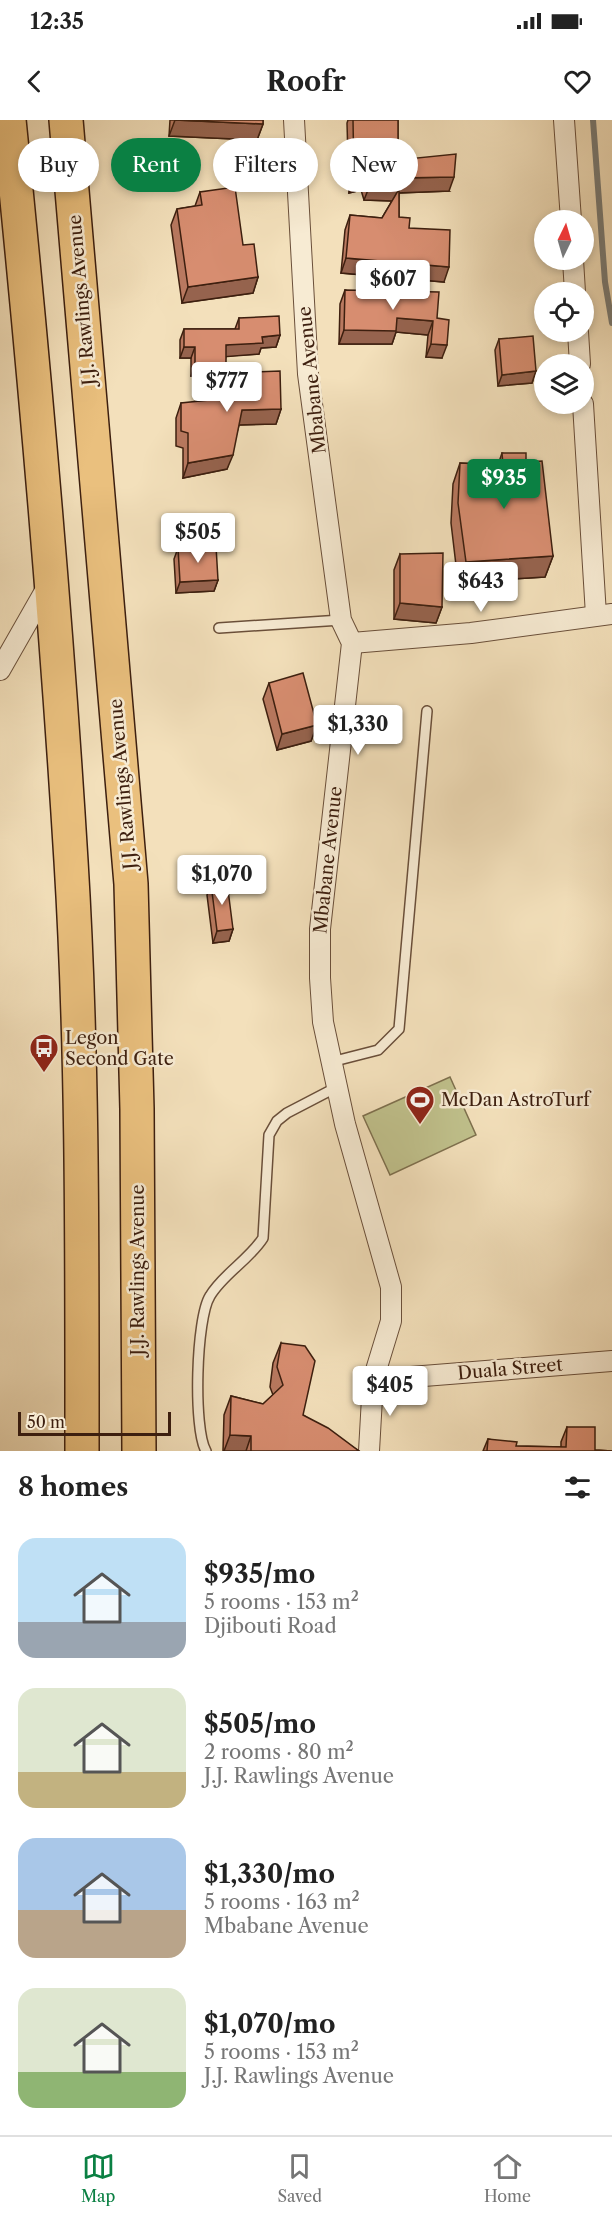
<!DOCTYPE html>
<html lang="en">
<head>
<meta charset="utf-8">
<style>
	:root { --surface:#fff; --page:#f6f6f6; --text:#222; --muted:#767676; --line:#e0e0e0; --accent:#0b8043 }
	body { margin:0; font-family:"Libre Caslon Text",serif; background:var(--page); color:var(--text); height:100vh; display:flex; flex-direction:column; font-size:22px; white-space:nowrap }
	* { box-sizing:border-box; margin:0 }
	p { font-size:20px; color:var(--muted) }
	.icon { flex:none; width:33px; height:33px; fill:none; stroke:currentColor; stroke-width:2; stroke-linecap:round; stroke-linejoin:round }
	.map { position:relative; height:1331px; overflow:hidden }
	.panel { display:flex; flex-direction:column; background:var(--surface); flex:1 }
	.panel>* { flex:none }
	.banner { position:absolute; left:18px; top:18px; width:576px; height:54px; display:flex; gap:12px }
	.needle { width:39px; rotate:5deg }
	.fabs { position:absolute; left:534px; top:90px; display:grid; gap:12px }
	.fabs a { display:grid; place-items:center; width:60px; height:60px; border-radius:50%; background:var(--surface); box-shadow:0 3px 9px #0003; font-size:30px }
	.scale { position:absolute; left:18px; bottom:15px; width:153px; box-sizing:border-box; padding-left:6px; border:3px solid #3d1f0f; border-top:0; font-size:16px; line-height:21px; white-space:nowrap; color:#3d1f0f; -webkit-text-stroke:4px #f7ebd3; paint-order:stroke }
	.price { position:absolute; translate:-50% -51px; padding:0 14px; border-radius:6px; background:#fff; color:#222; font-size:20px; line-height:39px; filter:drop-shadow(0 2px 3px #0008) }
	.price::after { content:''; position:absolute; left:50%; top:36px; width:18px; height:14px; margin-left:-9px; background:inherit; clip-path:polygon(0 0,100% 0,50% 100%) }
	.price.selected { background:var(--accent); color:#fff }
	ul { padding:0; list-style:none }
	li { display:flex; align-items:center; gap:18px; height:150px; padding:0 18px }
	li span { display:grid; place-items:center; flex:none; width:168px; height:120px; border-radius:18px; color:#555 }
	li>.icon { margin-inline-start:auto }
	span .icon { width:72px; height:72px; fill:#fffc; stroke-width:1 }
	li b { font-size:26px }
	h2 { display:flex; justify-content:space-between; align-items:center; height:72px; padding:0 18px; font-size:26px }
	.pill { padding:0 21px; border-radius:27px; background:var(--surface); box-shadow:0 3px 9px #0003; font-size:21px; line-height:54px }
	.pill.selected { background:var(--accent); color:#fff }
	.status { display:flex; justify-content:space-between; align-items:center; height:42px; padding:0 30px; background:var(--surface); direction:ltr }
	.status svg { height:16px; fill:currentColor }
	header { display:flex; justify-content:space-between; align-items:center; height:78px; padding:0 18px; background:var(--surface); font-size:27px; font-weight:800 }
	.tabs { display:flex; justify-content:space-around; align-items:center; height:84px; border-top:2px solid var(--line); background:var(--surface); font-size:16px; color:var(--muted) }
	.tabs a { display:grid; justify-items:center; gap:3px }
	.tabs .selected { color:var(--accent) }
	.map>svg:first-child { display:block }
	.pitch { fill:#c0c18c; stroke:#7e704e; stroke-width:1.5 }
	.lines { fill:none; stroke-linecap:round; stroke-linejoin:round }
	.stream { stroke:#797c77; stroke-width:6 }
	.lane-casing { stroke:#6a4f3a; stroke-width:12 }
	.street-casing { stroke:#6a4f3a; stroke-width:22 }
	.highway-casing { stroke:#3d1f0f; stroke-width:36 }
	.lane { stroke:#f7ebd3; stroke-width:9 }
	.street { stroke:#f7ebd3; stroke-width:20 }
	.highway { stroke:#eac07e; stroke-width:33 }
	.wall { fill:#b97960; stroke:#3d1f0f; stroke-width:1.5 }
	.shaded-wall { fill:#96634e; stroke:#3d1f0f; stroke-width:1.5 }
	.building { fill:#d78d70; stroke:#3d1f0f; stroke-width:1.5 }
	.labels { text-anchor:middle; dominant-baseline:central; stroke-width:5; stroke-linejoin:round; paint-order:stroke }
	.street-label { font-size:18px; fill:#3d1f0f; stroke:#f7ebd3 }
	.poi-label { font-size:18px; fill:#3d1f0f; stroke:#f7ebd3; text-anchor:start }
</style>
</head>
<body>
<div class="status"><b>12:35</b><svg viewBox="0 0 49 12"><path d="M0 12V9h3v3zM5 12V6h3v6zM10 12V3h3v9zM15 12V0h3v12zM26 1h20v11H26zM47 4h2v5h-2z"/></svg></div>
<header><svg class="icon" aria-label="back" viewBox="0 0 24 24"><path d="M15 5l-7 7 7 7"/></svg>Roofr<svg class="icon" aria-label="heart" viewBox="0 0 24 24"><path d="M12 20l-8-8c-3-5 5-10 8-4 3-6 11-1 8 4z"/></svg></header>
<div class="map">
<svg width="612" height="1331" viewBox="0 0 612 1331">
	<rect width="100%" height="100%" fill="#f3e0bb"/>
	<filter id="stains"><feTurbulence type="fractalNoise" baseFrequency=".00333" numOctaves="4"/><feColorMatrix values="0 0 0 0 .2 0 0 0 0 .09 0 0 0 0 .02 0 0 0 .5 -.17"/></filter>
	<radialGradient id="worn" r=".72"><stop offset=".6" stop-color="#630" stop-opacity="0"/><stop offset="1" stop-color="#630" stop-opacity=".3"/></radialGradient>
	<!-- pitch -->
	<polygon class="pitch" points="450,957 476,1015 390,1055 363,996"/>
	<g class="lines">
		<!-- stream -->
		<polyline class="stream" points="593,0 605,162 612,203"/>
		<!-- lane casing -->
		<g class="lane-casing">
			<g id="lane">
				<polyline points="219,508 341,500"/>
				<polyline points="331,942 378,930 399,909 427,591"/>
				<path d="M 206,1331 C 193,1309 196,1198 210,1176 C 223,1154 249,1140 263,1118 L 269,1015 L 277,1001 L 287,993 L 337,967"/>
			</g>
		</g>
		<!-- street casing -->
		<g class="street-casing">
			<g id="street">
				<polyline points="294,0 308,254 341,500 352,523 320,809 320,858 323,902 345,1004 391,1167 391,1201 373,1260 369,1331"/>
				<polyline points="564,0 571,100"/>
				<polyline points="573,140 575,172"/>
				<polyline points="578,212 580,244"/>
				<polyline points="583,284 596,495"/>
				<polyline points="352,523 471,513 612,494"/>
				<polyline points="0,550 49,464"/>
				<polyline points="373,1260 612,1241"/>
			</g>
		</g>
		<!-- highway casing -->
		<g class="highway-casing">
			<g id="highway">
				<path d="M 9,0 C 34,246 56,494 71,741 C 83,937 82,1135 82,1331"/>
				<polyline points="66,0 131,764 137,989 139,1331"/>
			</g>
		</g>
		<!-- lane -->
		<use href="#lane" class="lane"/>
		<!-- street -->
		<use href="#street" class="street"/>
		<!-- highway -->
		<use href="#highway" class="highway"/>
	</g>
	<!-- wall -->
	<g class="wall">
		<polygon points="170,0 263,0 263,4 257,20 169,16"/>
		<polygon points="348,0 398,0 398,40 449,71 399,73 399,97 409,108 444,162 341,153 345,110 350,95 382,98 392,81 364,80 361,70 349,73 347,3"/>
		<polygon points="200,72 243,125 258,157 253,173 182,183 171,105 177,89 195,86"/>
		<polygon points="345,170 437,198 442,238 426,237 428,215 396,212 392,224 339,224 340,184"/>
		<polygon points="239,198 280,215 276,227 261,228 259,234 226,236 222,256 191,256 191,238 180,238 180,220 184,209 235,209"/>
		<polygon points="499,219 536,251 532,263 498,266 495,230"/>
		<polygon points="181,283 281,289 276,304 239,305 227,349 183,358 183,328 176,326 176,298"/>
		<polygon points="502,333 526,342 553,436 545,457 458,462 451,403 453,364 460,343 498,345"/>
		<polygon points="178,428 218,460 214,471 176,473 174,439"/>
		<polygon points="400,434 442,487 436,503 394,499 394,450"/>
		<polygon points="269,563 317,605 311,621 277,630 263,579"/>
		<polygon points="211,764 233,809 229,821 213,823 207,775"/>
		<polygon points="281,1223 303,1295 359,1331 223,1331 224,1295 231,1276 263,1284 273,1275 270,1267 273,1243"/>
		<polygon points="567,1307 595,1330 612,1331 483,1331 488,1319 516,1326 561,1327 561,1322"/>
	</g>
	<!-- shaded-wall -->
	<g class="shaded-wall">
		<polygon points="175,0 263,4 257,20 169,16"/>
		<polygon points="366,55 361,70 349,73 354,58"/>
		<polygon points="454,57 449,71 397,73 393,81 364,80 370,65 399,58"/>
		<polygon points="346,138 449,147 444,162 341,153"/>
		<polygon points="258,157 253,173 182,183 188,167"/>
		<polygon points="397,198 433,201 428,215 396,212 392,224 339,224 344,210"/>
		<polygon points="280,215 276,227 261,228 259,234 222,237 226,225 262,217"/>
		<polygon points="431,224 447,225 442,238 426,237"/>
		<polygon points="184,227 195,227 191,238 180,238"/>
		<polygon points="195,245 226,245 222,256 191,256"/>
		<polygon points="536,251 532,263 498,266 502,255"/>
		<polygon points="281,289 276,304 237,305 242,290"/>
		<polygon points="233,335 227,349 183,358 188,343"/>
		<polygon points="553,436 545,457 458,462 466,442"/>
		<polygon points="218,460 214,471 176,473 180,462"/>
		<polygon points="400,483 442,487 436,503 394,499"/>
		<polygon points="317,605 311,621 277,630 282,614"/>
		<polygon points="233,809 229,821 213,823 217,811"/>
		<polygon points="230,1315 251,1316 246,1331 224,1331"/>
	</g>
	<!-- building -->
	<g class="building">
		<polygon points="175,0 263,0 263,4"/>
		<polygon points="353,0 398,0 398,40 456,34 454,57 399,58 399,67 370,65 366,55 354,58"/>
		<polygon points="235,67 243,125 254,124 258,157 188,167 177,89 202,85 200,72"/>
		<polygon points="399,69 399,97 410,98 409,108 450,110 449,147 346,138 350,95 382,98"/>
		<polygon points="345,170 439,172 437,198 449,200 447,225 431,224 433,201 397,198 396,211 344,210"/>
		<polygon points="279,196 280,215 262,217 263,223 226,225 226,245 195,245 195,227 184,227 184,209 239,209 239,198"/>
		<polygon points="533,216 536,251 502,255 499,219"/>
		<polygon points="280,251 281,289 242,290 233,335 188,343 188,313 181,311 181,283 209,280 226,253"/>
		<polygon points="502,333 526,333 526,342 542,341 553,436 466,442 458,383 460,343 503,345"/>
		<polygon points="216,426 218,460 180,462 178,428"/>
		<polygon points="443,433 442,487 400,483 400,434"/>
		<polygon points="303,553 317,605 282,614 269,563"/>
		<polygon points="227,762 233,809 217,811 211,764"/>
		<polygon points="281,1223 305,1226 315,1241 303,1295 328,1308 359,1331 251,1331 251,1316 230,1315 231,1276 263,1284 283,1265 277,1247"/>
		<polygon points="567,1307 595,1307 595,1330 612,1331 487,1331 488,1319 517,1322 516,1326 566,1327"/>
	</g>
	<!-- icons -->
	<defs>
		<g id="bus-pin" transform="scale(1.5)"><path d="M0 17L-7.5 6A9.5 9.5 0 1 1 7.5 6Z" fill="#8f2418" stroke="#f7ebd3"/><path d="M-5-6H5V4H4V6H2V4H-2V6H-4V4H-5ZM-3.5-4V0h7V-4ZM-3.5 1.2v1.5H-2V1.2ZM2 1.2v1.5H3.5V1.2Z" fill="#fff"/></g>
		<g id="stadium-pin" transform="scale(1.5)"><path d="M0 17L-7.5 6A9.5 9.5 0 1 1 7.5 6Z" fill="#8f2418" stroke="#f7ebd3"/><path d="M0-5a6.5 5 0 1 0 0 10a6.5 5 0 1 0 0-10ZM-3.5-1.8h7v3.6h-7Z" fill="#fff"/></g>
	</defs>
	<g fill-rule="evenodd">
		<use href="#bus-pin" x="44" y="928"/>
		<use href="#stadium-pin" x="420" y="980"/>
	</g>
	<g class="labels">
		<!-- street labels -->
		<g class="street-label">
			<text transform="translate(82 180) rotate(-95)">J.J. Rawlings Avenue</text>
			<text transform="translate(312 260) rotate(-96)">Mbabane Avenue</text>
			<text transform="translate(123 664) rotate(-95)">J.J. Rawlings Avenue</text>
			<text transform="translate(328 740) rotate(-84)">Mbabane Avenue</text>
			<text transform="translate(138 1150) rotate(-90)">J.J. Rawlings Avenue</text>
			<text transform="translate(510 1249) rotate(-5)">Duala Street</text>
		</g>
		<!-- poi labels -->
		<g class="poi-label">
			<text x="65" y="918">Legon<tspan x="65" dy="21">Second Gate</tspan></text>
			<text x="441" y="980">McDan AstroTurf</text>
		</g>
	</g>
	<rect width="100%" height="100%" filter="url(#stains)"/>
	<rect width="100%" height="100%" fill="url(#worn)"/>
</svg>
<div class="fabs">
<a><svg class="needle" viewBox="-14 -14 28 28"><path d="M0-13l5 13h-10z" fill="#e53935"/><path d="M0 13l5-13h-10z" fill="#767676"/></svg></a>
<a><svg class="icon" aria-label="locate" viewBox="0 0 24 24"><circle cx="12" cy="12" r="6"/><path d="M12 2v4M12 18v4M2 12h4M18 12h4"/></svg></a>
<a><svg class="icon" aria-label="layers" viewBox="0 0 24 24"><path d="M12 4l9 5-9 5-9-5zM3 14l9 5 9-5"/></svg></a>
</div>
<div class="scale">50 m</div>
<b class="price" style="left:393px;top:191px">$607</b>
<b class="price" style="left:227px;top:293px">$777</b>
<b class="price selected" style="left:504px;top:390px">$935</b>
<b class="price" style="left:198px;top:444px">$505</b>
<b class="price" style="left:481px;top:493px">$643</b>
<b class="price" style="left:358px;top:636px">$1,330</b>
<b class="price" style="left:222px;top:786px">$1,070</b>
<b class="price" style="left:390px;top:1297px">$405</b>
<div class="banner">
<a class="pill">Buy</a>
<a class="pill selected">Rent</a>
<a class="pill">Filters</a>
<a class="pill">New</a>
</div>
</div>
<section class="panel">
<h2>8 homes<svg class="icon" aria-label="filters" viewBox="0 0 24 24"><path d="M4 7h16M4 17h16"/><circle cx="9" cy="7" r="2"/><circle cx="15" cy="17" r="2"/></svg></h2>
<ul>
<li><span style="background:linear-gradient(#bfe0f5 70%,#9aa5b1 0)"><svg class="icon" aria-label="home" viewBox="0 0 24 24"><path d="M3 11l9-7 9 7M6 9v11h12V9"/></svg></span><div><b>$935/mo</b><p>5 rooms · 153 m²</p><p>Djibouti Road</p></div></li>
<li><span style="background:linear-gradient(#dfe7d0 70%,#c2b280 0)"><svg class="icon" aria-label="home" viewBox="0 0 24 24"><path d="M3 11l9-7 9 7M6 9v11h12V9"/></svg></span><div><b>$505/mo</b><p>2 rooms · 80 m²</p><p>J.J. Rawlings Avenue</p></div></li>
<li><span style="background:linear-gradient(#a9c7e8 60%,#b9a48a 0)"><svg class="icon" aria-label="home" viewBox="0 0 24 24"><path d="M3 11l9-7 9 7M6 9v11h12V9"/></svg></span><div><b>$1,330/mo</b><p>5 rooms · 163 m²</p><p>Mbabane Avenue</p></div></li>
<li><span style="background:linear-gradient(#dfe7d0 70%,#8fb573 0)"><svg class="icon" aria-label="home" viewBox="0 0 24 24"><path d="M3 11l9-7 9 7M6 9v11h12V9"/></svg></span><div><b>$1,070/mo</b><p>5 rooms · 153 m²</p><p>J.J. Rawlings Avenue</p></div></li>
</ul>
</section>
<nav class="tabs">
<a class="selected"><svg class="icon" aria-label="map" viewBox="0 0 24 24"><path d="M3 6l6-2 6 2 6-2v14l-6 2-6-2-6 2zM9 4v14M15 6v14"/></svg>Map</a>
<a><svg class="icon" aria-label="saved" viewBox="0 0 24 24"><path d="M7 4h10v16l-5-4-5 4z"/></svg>Saved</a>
<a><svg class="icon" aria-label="home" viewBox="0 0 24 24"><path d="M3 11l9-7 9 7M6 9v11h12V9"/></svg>Home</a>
</nav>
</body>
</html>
